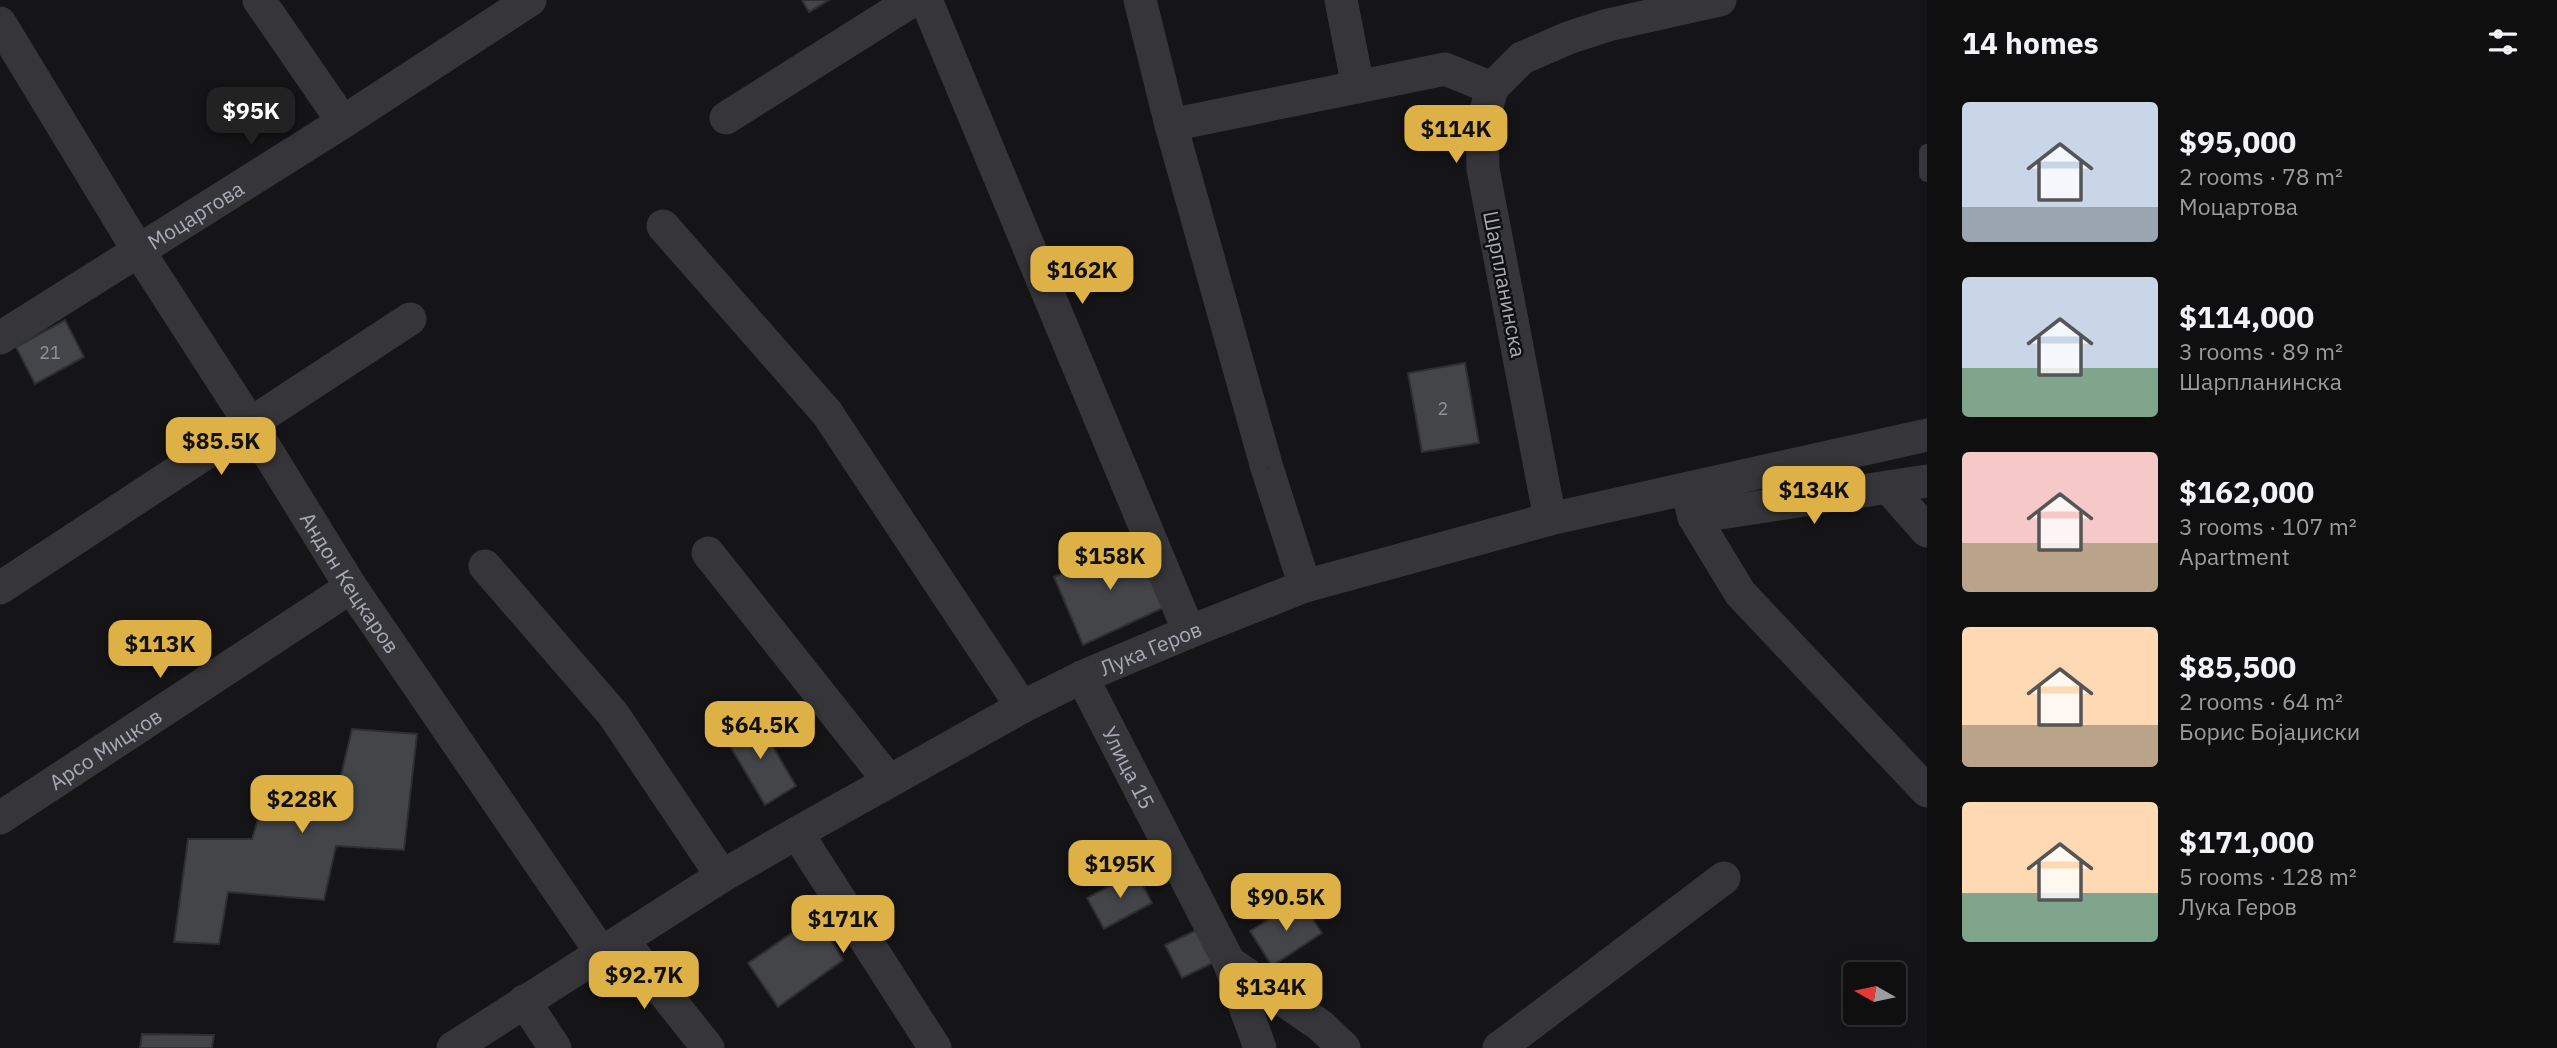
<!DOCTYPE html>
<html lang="en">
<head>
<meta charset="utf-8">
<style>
	:root { --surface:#100f10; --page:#191819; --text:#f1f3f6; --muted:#9c9c9f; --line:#302f30; --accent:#ddb146 }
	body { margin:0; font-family:"IBM Plex Sans",sans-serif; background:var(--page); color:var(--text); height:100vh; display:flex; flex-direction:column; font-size:26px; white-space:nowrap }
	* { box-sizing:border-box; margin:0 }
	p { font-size:23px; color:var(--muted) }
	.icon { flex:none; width:38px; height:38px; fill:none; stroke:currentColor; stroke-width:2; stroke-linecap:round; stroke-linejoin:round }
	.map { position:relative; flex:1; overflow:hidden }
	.panel { display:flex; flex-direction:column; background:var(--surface); width:630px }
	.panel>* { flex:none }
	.needle { width:46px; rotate:279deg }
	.fabs { position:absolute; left:1843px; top:962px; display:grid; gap:14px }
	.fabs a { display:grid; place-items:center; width:63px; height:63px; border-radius:7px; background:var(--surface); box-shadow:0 4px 18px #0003,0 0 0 2px var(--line); font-size:35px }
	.price { position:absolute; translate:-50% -60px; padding:0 16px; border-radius:14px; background:var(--accent); color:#111; font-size:23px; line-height:46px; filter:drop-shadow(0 2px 4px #0008) }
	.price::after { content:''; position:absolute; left:50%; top:42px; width:21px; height:16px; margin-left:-10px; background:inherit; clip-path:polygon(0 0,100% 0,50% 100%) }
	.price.on { background:#222; color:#fff }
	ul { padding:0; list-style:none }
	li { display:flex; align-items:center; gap:21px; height:175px; padding:0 35px }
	li span { display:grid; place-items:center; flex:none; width:196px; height:140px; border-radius:7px; color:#555 }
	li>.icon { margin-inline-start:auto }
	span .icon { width:84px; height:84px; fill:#fffc; stroke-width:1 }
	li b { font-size:30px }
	h2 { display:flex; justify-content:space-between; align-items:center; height:84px; padding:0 35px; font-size:30px }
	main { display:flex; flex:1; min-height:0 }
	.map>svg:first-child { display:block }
	.building { fill:#444549; stroke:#2f2f32; stroke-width:2 }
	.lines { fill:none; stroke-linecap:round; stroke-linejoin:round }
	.lane { stroke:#36363a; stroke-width:16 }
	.street { stroke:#36363a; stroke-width:33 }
	.labels { text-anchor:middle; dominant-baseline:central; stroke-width:5; stroke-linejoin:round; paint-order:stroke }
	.number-label { font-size:18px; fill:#8f929a }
	.street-label { font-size:21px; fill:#a8abb5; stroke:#100f11 }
</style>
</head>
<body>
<main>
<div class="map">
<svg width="1927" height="1048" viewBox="0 0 1927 1048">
	<rect width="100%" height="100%" fill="#151416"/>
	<!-- building -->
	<g class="building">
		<polygon points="802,0 829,0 809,12"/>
		<polygon points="65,320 84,357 35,384 16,347"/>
		<polygon points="1465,363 1479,443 1422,452 1408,373"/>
		<polygon points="1137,539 1165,607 1083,645 1054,577"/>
		<polygon points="756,718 796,786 765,805 724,736"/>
		<polygon points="352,729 417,734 404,850 336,846 324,900 228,892 219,944 174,942 188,839 252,839 268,786 338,788"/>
		<polygon points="1136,872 1152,903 1104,929 1087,898"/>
		<polygon points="1300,900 1322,933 1272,966 1250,931"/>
		<polygon points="817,916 843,960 778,1007 748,963"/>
		<polygon points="1205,926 1221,959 1182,978 1165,945"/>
		<polygon points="142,1034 214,1035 212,1048 140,1048"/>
	</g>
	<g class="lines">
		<!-- lane -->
		<polyline class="lane" points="1927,152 1927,174"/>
		<!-- street -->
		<g class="street">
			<polyline points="259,0 343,122"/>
			<polyline points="926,0 1189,632"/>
			<polyline points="1140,0 1171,125 1445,69 1492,88"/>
			<polyline points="1341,0 1358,87"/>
			<path id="s1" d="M 0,23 L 138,250 L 251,425 L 351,587 L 602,954"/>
			<polyline points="726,118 913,0"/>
			<polyline points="1171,125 1267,468 1305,586"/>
			<polyline points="663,226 827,413 1022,707"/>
			<path id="s2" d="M 0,338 L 343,122 L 530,0"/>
			<polyline points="1888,487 1927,531"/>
			<polyline points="1687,489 1694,517 1740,593 1927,791"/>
			<polyline points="1694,517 1927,481"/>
			<polyline points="1550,519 1483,169 1482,126 1492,88 1522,58 1568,38 1608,25 1720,0"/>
			<polyline points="708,553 889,781"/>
			<polyline points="485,566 613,714 722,876"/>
			<polyline points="0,588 410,319"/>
			<path id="s3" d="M 1082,677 L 1229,962 L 1260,1048"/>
			<path id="s4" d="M 0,818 L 351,587"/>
			<polyline points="797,833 935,1048"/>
			<polyline points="623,941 708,1048"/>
			<polyline points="1229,962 1321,1026 1344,1048"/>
			<polyline points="524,1001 555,1048"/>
			<path id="s5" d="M 453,1048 L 722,876 L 797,833 L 1022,707 L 1082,677 L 1189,632 L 1305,586 L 1550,519 L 1927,435"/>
			<polyline points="1499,1048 1724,878"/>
		</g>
	</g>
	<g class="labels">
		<!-- number labels -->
		<g class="number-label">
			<text x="50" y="352">21</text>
			<text x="1443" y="408">2</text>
		</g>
		<!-- street labels -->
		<g class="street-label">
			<text stroke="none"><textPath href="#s2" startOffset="231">Моцартова</textPath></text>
			<text transform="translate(1505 284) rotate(79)">Шарпланинска</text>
			<text stroke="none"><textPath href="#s1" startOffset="660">Андон Кецкаров</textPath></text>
			<text stroke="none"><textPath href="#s5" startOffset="805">Лука Геров</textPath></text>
			<text stroke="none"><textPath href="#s4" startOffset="126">Арсо Мицков</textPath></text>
			<text stroke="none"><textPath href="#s3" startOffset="102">Улица 15</textPath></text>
		</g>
	</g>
</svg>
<div class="fabs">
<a><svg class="needle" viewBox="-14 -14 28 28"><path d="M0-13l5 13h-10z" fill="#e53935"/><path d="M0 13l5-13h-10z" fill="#9c9c9f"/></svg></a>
</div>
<b class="price on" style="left:251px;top:147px">$95K</b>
<b class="price" style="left:1456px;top:165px">$114K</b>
<b class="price" style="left:1082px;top:306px">$162K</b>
<b class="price" style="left:221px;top:477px">$85.5K</b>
<b class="price" style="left:1814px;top:526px">$134K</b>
<b class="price" style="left:1110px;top:592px">$158K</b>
<b class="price" style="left:160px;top:680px">$113K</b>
<b class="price" style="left:760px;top:761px">$64.5K</b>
<b class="price" style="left:302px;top:835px">$228K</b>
<b class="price" style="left:1120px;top:900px">$195K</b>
<b class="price" style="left:1286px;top:933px">$90.5K</b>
<b class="price" style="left:843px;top:955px">$171K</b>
<b class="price" style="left:644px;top:1011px">$92.7K</b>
<b class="price" style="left:1271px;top:1023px">$134K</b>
</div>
<section class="panel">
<h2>14 homes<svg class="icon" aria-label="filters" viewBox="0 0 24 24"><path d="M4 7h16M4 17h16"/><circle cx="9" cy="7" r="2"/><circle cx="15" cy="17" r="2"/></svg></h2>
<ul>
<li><span style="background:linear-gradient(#c9d6e8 75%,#9aa5b1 0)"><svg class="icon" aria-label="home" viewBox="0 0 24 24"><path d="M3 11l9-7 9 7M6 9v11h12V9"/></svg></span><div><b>$95,000</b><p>2 rooms · 78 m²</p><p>Моцартова</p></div></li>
<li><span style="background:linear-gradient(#c9d6e8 65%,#7fa58c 0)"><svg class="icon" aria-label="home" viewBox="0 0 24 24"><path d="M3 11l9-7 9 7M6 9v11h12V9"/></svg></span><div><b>$114,000</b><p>3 rooms · 89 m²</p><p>Шарпланинска</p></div></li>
<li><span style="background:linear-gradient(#f6c9c9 65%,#b9a48a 0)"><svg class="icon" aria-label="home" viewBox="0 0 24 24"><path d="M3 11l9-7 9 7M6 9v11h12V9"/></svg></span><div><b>$162,000</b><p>3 rooms · 107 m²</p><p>Apartment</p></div></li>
<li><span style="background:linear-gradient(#ffd9b3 70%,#b9a48a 0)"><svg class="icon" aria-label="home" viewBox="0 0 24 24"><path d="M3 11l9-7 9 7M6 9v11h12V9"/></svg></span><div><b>$85,500</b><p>2 rooms · 64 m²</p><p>Борис Бојаџиски</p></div></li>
<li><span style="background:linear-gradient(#ffd9b3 65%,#7fa58c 0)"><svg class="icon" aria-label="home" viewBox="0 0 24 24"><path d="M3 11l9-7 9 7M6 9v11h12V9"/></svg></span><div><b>$171,000</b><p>5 rooms · 128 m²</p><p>Лука Геров</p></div></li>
</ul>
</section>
</main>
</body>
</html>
